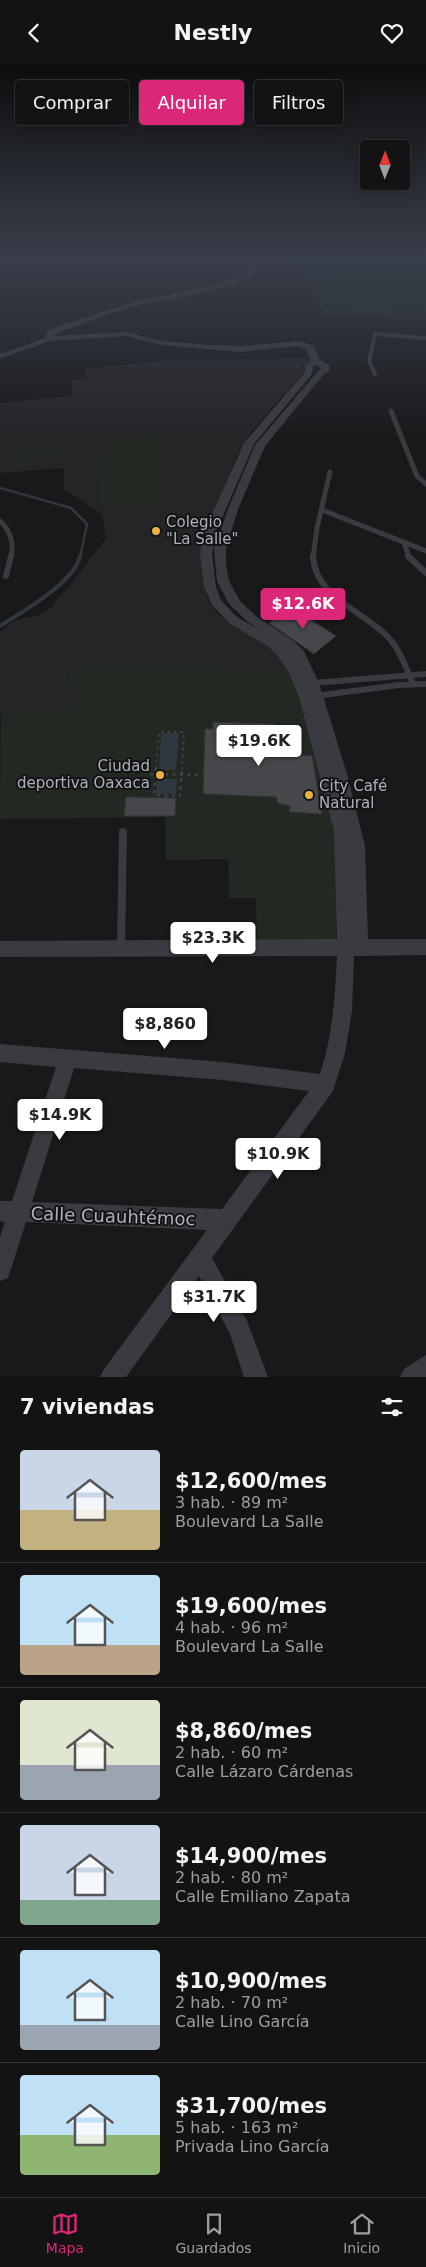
<!DOCTYPE html>
<html lang="es">
<head>
<meta charset="utf-8">
<style>
	:root { --surface:#131314; --page:#1c1c1d; --text:#f1f3f6; --muted:#9d9ea0; --line:#323234; --accent:#db2777 }
	body { margin:0; font-family:"DejaVu Sans",sans-serif; background:var(--page); color:var(--text); height:100vh; display:flex; flex-direction:column; font-size:19px; white-space:nowrap }
	* { box-sizing:border-box; margin:0 }
	p { font-size:16px; color:var(--muted) }
	.icon { flex:none; width:28px; height:28px; fill:none; stroke:currentColor; stroke-width:2; stroke-linecap:round; stroke-linejoin:round }
	.map { position:relative; height:1312px; overflow:hidden }
	.side { display:flex; flex-direction:column; background:var(--surface); flex:1 }
	.side>* { flex:none }
	.top-card { position:absolute; left:15px; top:15px; width:396px; height:45px; display:flex; gap:10px }
	.needle { width:32px; rotate:1deg }
	.buttons { position:absolute; left:360px; top:75px; display:grid; gap:10px }
	.buttons a { display:grid; place-items:center; width:50px; height:50px; border-radius:5px; background:var(--surface); box-shadow:0 2px 12px #0003,0 0 0 1px var(--line); font-size:25px }
	.price { position:absolute; translate:-50% -42px; padding:0 11px; border-radius:5px; background:#fff; color:#222; font-size:16px; line-height:32px; filter:drop-shadow(0 1px 2px #0008) }
	.price::after { content:''; position:absolute; left:50%; top:30px; width:15px; height:11px; margin-left:-8px; background:inherit; clip-path:polygon(0 0,100% 0,50% 100%) }
	.price.active { background:var(--accent); color:#fff }
	ul { padding:0; list-style:none }
	li { display:flex; align-items:center; gap:15px; height:125px; padding:0 20px }
	li+li { border-top:1px solid var(--line) }
	li span { display:grid; place-items:center; flex:none; width:140px; height:100px; border-radius:5px; color:#555 }
	li>.icon { margin-inline-start:auto }
	span .icon { width:60px; height:60px; fill:#fffc; stroke-width:1 }
	li b { font-size:21px }
	h2 { display:flex; justify-content:space-between; align-items:center; height:60px; padding:0 20px; font-size:21px }
	.pill { padding:0 18px; border-radius:5px; background:var(--surface); box-shadow:0 2px 12px #0003,0 0 0 1px var(--line); font-size:18px; line-height:45px }
	.pill.active { background:var(--accent); color:#fff }
	header { display:flex; justify-content:space-between; align-items:center; height:65px; padding:0 20px; background:var(--surface); font-size:22px; font-weight:800 }
	.menu { display:flex; justify-content:space-around; align-items:center; height:70px; border-top:1px solid var(--line); background:var(--surface); font-size:14px; color:var(--muted) }
	.menu a { display:grid; justify-items:center; gap:2px }
	.menu .active { color:var(--accent) }
	.map>svg:first-child { display:block }
	.built { fill:#252528 }
	.green { fill:#212922 }
	.water { fill:#30383f }
	.lines { fill:none; stroke-linecap:round; stroke-linejoin:round }
	.stream-far2 { stroke:#30383f; stroke-width:2 }
	.stream-far1 { stroke:#30383f; stroke-width:2.5 }
	.stream { stroke:#30383f; stroke-width:4 }
	.building { fill:#46474b; stroke:#333337 }
	.path-far2 { stroke:#404247; stroke-width:1; stroke-dasharray:1 2; stroke-linecap:butt }
	.path-far1 { stroke:#404247; stroke-width:2; stroke-dasharray:2.5 4; stroke-linecap:butt }
	.path { stroke:#404247; stroke-width:2.5; stroke-dasharray:3 4.5; stroke-linecap:butt }
	.lane-far3 { stroke:#3a3b40; stroke-width:4 }
	.lane-far2 { stroke:#3a3b40; stroke-width:5 }
	.lane-far1 { stroke:#3a3b40; stroke-width:6 }
	.lane { stroke:#3a3b40; stroke-width:8 }
	.street { fill:#3a3b40; fill-rule:evenodd }
	.poi-dot { fill:#e9b143; stroke:#141416; stroke-width:2 }
	.labels { text-anchor:middle; dominant-baseline:central; stroke-width:4; stroke-linejoin:round; paint-order:stroke }
	.poi-label { font-size:15px; fill:#acb1ba; stroke:#141416; text-anchor:start }
	.near-street-label { font-size:18px; fill:#acb1ba; stroke:#141416 }
</style>
</head>
<body>
<header><svg class="icon" aria-label="back" viewBox="0 0 24 24"><path d="M15 5l-7 7 7 7"/></svg>Nestly<svg class="icon" aria-label="heart" viewBox="0 0 24 24"><path d="M12 20l-8-8c-3-5 5-10 8-4 3-6 11-1 8 4z"/></svg></header>
<div class="map">
<svg width="426" height="1312" viewBox="0 0 426 1312">
	<rect width="100%" height="100%" fill="#19191b"/>
	<!-- built -->
	<polygon class="built" points="309,293 311,296 303,300 304,306 251,367 239,387 217,439 204,516 207,532 215,546 228,557 272,583 289,603 69,603 72,642 48,643 0,650 0,567 14,556 42,549 52,542 106,474 102,449 64,424 64,403 0,408 0,338 73,331 70,315 87,314 84,304 170,295"/>
	<!-- green -->
	<g class="green">
		<polygon points="288,193 426,193 426,255 325,252 299,202"/>
		<polygon points="161,371 159,439 98,440 105,372"/>
		<polygon points="66,378 68,388 34,392 33,381"/>
		<polygon points="26,383 27,403 9,405 6,385"/>
		<polygon points="69,602 289,603 301,629 338,782 336,876 257,876 256,833 229,833 228,794 166,795 165,752 0,754 1,650 48,643 72,642"/>
	</g>
	<!-- water -->
	<g class="water">
		<polygon points="161,668 179,668 176,705 159,705"/>
		<polygon points="157,714 177,714 176,729 156,729"/>
	</g>
	<g class="lines">
		<!-- stream-far2 -->
		<polyline class="stream-far2" points="0,199 6,193"/>
		<!-- stream-far1 -->
		<polyline class="stream-far1" points="0,423 71,443 87,459 80,493"/>
		<!-- stream -->
		<path class="stream" d="M 0,561 C 22,547 75,517 80,491"/>
	</g>
	<!-- building -->
	<g class="building">
		<polygon points="291,542 336,571 314,589 269,558"/>
		<polygon points="213,657 274,659 274,678 297,672 293,689 312,691 322,749 289,747 290,741 278,738 276,732 203,729 205,664 213,664"/>
		<polygon points="126,732 176,733 175,751 124,751"/>
	</g>
	<g class="lines">
		<!-- path-far2 -->
		<g class="path-far2">
			<path d="M 292,193 L 313,220 L 319,222 L 373,221 L 387,223 L 380,227 L 345,229 L 342,232 C 353,243 375,248 390,243 C 395,241 399,237 404,237 C 413,237 420,242 426,246"/>
			<polyline points="417,193 419,197"/>
			<polyline points="300,201 324,208 320,211 328,212 334,216 332,220 337,222"/>
		</g>
		<!-- path-far1 -->
		<polyline class="path-far1" points="156,704 159,667 184,667 182,704"/>
		<!-- path -->
		<g class="path">
			<polyline points="156,703 154,730 180,731 182,703"/>
			<polyline points="150,709 203,710"/>
		</g>
		<!-- lane-far3 -->
		<g class="lane-far3">
			<polyline points="0,289 1,291 49,274"/>
			<polyline points="375,309 369,296 375,269 426,273"/>
		</g>
		<!-- lane-far2 -->
		<g class="lane-far2">
			<polyline points="391,346 417,411 426,419"/>
			<polyline points="322,445 426,486"/>
			<path d="M 0,456 C 11,467 14,477 11,493"/>
			<polyline points="404,477 409,493"/>
			<polyline points="313,493 317,463 330,407"/>
		</g>
		<!-- lane-far1 -->
		<g class="lane-far1">
			<path d="M 313,491 C 315,532 363,546 387,571 C 400,584 406,603 413,619"/>
			<polyline points="408,491 426,508"/>
			<polyline points="6,511 11,491"/>
			<polyline points="312,618 426,609"/>
			<polyline points="315,631 399,620 426,619"/>
		</g>
		<!-- lane -->
		<polyline class="lane" points="121,883 123,767"/>
		<!-- street -->
		<g class="street">
			<path d="M 210,193 L 233,196 L 245,193 L 260,193 C 259,198 259,204 255,207 C 237,224 169,234 144,239 C 115,245 87,258 59,267 L 54,271 L 127,267 L 161,276 L 211,280 L 240,281 L 299,276 L 313,280 L 320,295 L 329,300 L 329,306 L 323,310 L 265,381 L 238,444 L 226,484 L 226,499 L 229,516 L 240,536 L 256,551 L 291,574 L 304,586 L 319,618 L 347,709 L 365,781 L 368,874 L 426,874 L 426,890 L 354,891 L 352,946 L 345,988 L 333,1026 L 212,1193 L 247,1256 L 268,1312 L 244,1312 L 230,1269 L 199,1211 L 126,1312 L 100,1312 L 104,1304 L 207,1165 L 26,1157 L 8,1213 L 0,1216 L 0,1172 L 5,1157 L 0,1156 L 0,1136 L 12,1136 L 56,1002 L 0,997 L 0,979 L 223,997 L 320,1009 C 333,970 335,931 337,891 L 0,892 L 0,876 L 337,874 L 334,766 L 299,632 L 288,606 L 278,591 L 269,582 L 229,558 L 212,540 L 204,522 L 200,489 L 204,467 L 244,378 L 305,307 L 305,300 L 311,296 L 306,284 L 298,281 L 240,287 L 161,280 L 127,271 L 49,276 L 45,274 L 47,266 L 53,263 C 81,254 110,244 138,236 C 158,230 249,220 252,197 L 233,200 ZM 316,300 L 321,303 L 255,380 L 228,444 L 214,484 L 217,516 L 229,539 L 248,557 L 262,566 L 237,552 L 221,535 L 216,522 L 212,489 L 216,467 L 254,379 L 312,309 L 313,301 ZM 74,1003 L 223,1015 L 309,1026 L 222,1144 L 32,1137 Z"/>
			<polygon points="426,1290 426,1312 400,1312 404,1304"/>
		</g>
	</g>
	<!-- sky -->
	<linearGradient id="sky" x2="0" y2="1"><stop stop-color="#0e0e0f"/><stop offset="0.51" stop-color="#383e4a"/><stop offset="1" stop-color="#383e4a" stop-opacity="0"/></linearGradient>
	<rect width="426" height="377" fill="url(#sky)"/>
	<!-- markers -->
	<g class="poi-dot">
		<circle cx="156" cy="466" r="5"/>
		<circle cx="160" cy="710" r="5"/>
		<circle cx="309" cy="730" r="5"/>
	</g>
	<g class="labels">
		<!-- poi labels -->
		<g class="poi-label">
			<text x="166" y="457">Colegio<tspan x="166" dy="17">"La Salle"</tspan></text>
			<text x="150" y="701" text-anchor="end">Ciudad<tspan x="150" dy="17">deportiva Oaxaca</tspan></text>
			<text x="319" y="721">City Café<tspan x="319" dy="17">Natural</tspan></text>
		</g>
		<!-- near-street labels -->
		<g class="near-street-label">
			<text transform="translate(113 1151) rotate(2)">Calle Cuauhtémoc</text>
		</g>
	</g>
</svg>
<div class="buttons">
<a><svg class="needle" viewBox="-14 -14 28 28"><path d="M0-13l5 13h-10z" fill="#e53935"/><path d="M0 13l5-13h-10z" fill="#9d9ea0"/></svg></a>
</div>
<b class="price active" style="left:303px;top:565px">$12.6K</b>
<b class="price" style="left:259px;top:702px">$19.6K</b>
<b class="price" style="left:213px;top:899px">$23.3K</b>
<b class="price" style="left:165px;top:985px">$8,860</b>
<b class="price" style="left:60px;top:1076px">$14.9K</b>
<b class="price" style="left:278px;top:1115px">$10.9K</b>
<b class="price" style="left:214px;top:1258px">$31.7K</b>
<div class="top-card">
<a class="pill">Comprar</a>
<a class="pill active">Alquilar</a>
<a class="pill">Filtros</a>
</div>
</div>
<section class="side">
<h2>7 viviendas<svg class="icon" aria-label="filters" viewBox="0 0 24 24"><path d="M4 7h16M4 17h16"/><circle cx="9" cy="7" r="2"/><circle cx="15" cy="17" r="2"/></svg></h2>
<ul>
<li><span style="background:linear-gradient(#c9d6e8 60%,#c2b280 0)"><svg class="icon" aria-label="home" viewBox="0 0 24 24"><path d="M3 11l9-7 9 7M6 9v11h12V9"/></svg></span><div><b>$12,600/mes</b><p>3 hab. · 89 m²</p><p>Boulevard La Salle</p></div></li>
<li><span style="background:linear-gradient(#bfe0f5 70%,#b9a48a 0)"><svg class="icon" aria-label="home" viewBox="0 0 24 24"><path d="M3 11l9-7 9 7M6 9v11h12V9"/></svg></span><div><b>$19,600/mes</b><p>4 hab. · 96 m²</p><p>Boulevard La Salle</p></div></li>
<li><span style="background:linear-gradient(#dfe7d0 65%,#9aa5b1 0)"><svg class="icon" aria-label="home" viewBox="0 0 24 24"><path d="M3 11l9-7 9 7M6 9v11h12V9"/></svg></span><div><b>$8,860/mes</b><p>2 hab. · 60 m²</p><p>Calle Lázaro Cárdenas</p></div></li>
<li><span style="background:linear-gradient(#c9d6e8 75%,#7fa58c 0)"><svg class="icon" aria-label="home" viewBox="0 0 24 24"><path d="M3 11l9-7 9 7M6 9v11h12V9"/></svg></span><div><b>$14,900/mes</b><p>2 hab. · 80 m²</p><p>Calle Emiliano Zapata</p></div></li>
<li><span style="background:linear-gradient(#bfe0f5 75%,#9aa5b1 0)"><svg class="icon" aria-label="home" viewBox="0 0 24 24"><path d="M3 11l9-7 9 7M6 9v11h12V9"/></svg></span><div><b>$10,900/mes</b><p>2 hab. · 70 m²</p><p>Calle Lino García</p></div></li>
<li><span style="background:linear-gradient(#bfe0f5 60%,#8fb573 0)"><svg class="icon" aria-label="home" viewBox="0 0 24 24"><path d="M3 11l9-7 9 7M6 9v11h12V9"/></svg></span><div><b>$31,700/mes</b><p>5 hab. · 163 m²</p><p>Privada Lino García</p></div></li>
</ul>
</section>
<nav class="menu">
<a class="active"><svg class="icon" aria-label="map" viewBox="0 0 24 24"><path d="M3 6l6-2 6 2 6-2v14l-6 2-6-2-6 2zM9 4v14M15 6v14"/></svg>Mapa</a>
<a><svg class="icon" aria-label="saved" viewBox="0 0 24 24"><path d="M7 4h10v16l-5-4-5 4z"/></svg>Guardados</a>
<a><svg class="icon" aria-label="home" viewBox="0 0 24 24"><path d="M3 11l9-7 9 7M6 9v11h12V9"/></svg>Inicio</a>
</nav>
</body>
</html>
